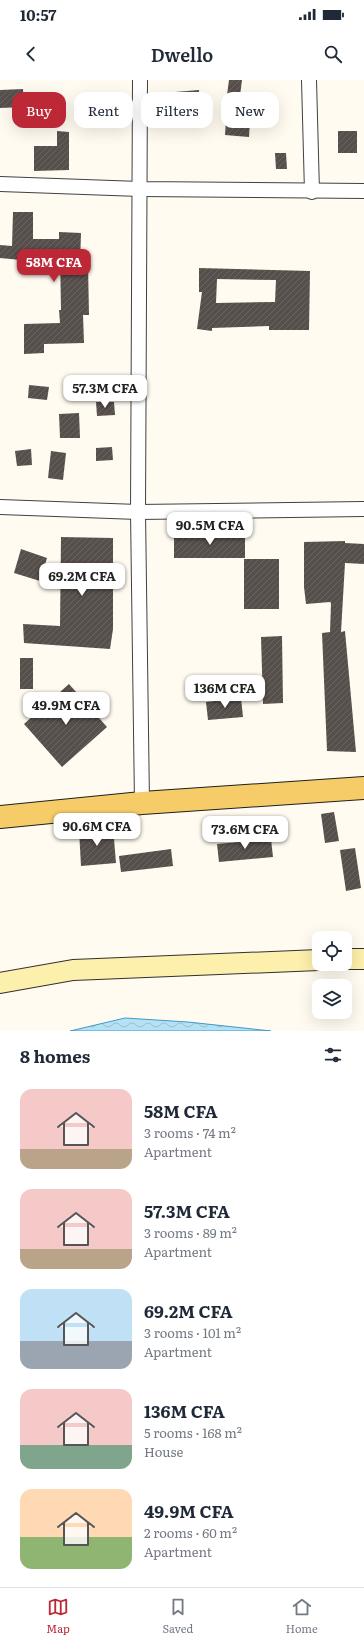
<!DOCTYPE html>
<html lang="en">
<head>
<meta charset="utf-8">
<style>
	:root { --surface:#fff; --page:#f2f2f3; --text:#1f2937; --muted:#747a83; --line:#e0e1e3; --accent:#bd2837 }
	body { margin:0; font-family:Literata,serif; background:var(--page); color:var(--text); height:100vh; display:flex; flex-direction:column; font-size:15px; white-space:nowrap }
	* { box-sizing:border-box; margin:0 }
	p { font-size:13px; color:var(--muted) }
	.icon { flex:none; width:22px; height:22px; fill:none; stroke:currentColor; stroke-width:2; stroke-linecap:round; stroke-linejoin:round }
	.map { position:relative; height:951px; overflow:hidden }
	.side { display:flex; flex-direction:column; background:var(--surface); flex:1 }
	.side>* { flex:none }
	.top-card { position:absolute; left:12px; top:12px; width:340px; height:36px; display:flex; gap:8px }
	.tools { position:absolute; left:312px; top:851px; display:grid; gap:8px }
	.tools a { display:grid; place-items:center; width:40px; height:40px; border-radius:8px; background:var(--surface); box-shadow:0 4px 16px #0002; font-size:20px }
	.price { position:absolute; translate:-50% -34px; padding:0 9px; border-radius:8px; background:#fff; color:#222; font-size:13px; line-height:26px; filter:drop-shadow(0 1px 2px #0008) }
	.price::after { content:''; position:absolute; left:50%; top:24px; width:12px; height:9px; margin-left:-6px; background:inherit; clip-path:polygon(0 0,100% 0,50% 100%) }
	.price.current { background:var(--accent); color:#fff }
	ul { padding:0; list-style:none }
	li { display:flex; align-items:center; gap:12px; height:100px; padding:0 20px }
	li span { display:grid; place-items:center; flex:none; width:112px; height:80px; border-radius:12px; color:#555 }
	li>.icon { margin-inline-start:auto }
	span .icon { width:48px; height:48px; fill:#fffc; stroke-width:1 }
	li b { font-size:17px }
	h2 { display:flex; justify-content:space-between; align-items:center; height:48px; padding:0 20px; font-size:17px }
	.pill { padding:0 14px; border-radius:12px; background:var(--surface); box-shadow:0 4px 16px #0002; font-size:14px; line-height:36px }
	.pill.current { background:var(--accent); color:#fff }
	.status { display:flex; justify-content:space-between; align-items:center; height:28px; padding:0 20px; background:var(--surface); direction:ltr }
	.status svg { height:11px; fill:currentColor }
	header { display:flex; justify-content:space-between; align-items:center; height:52px; padding:0 20px; background:var(--surface); font-size:18px; font-weight:600 }
	.tabs { display:flex; justify-content:space-around; align-items:center; height:56px; border-top:1px solid var(--line); background:var(--surface); font-size:11px; color:var(--muted) }
	.tabs a { display:grid; justify-items:center; gap:2px }
	.tabs .current { color:var(--accent) }
	.map>svg:first-child { display:block }
	.water { fill:url(#water-waves); stroke:#3d9acb }
	.building { fill:url(#building-hatch); fill-rule:evenodd }
	.lines { fill:none; stroke-linecap:round; stroke-linejoin:round }
	.street-casing { stroke:#414141; stroke-width:16 }
	.secondary-casing { stroke:#303030; stroke-width:22 }
	.primary-casing { stroke:#1f1f1f; stroke-width:24 }
	.street { stroke:#fff; stroke-width:14 }
	.secondary { stroke:#fdf0ac; stroke-width:20 }
	.primary { stroke:#f6cc68; stroke-width:22 }
</style>
</head>
<body>
<div class="status"><b>10:57</b><svg viewBox="0 0 49 12"><path d="M0 12V9h3v3zM5 12V6h3v6zM10 12V3h3v9zM15 12V0h3v12zM26 1h20v11H26zM47 4h2v5h-2z"/></svg></div>
<header><svg class="icon" aria-label="back" viewBox="0 0 24 24"><path d="M15 5l-7 7 7 7"/></svg>Dwello<svg class="icon" aria-label="search" viewBox="0 0 24 24"><circle cx="10" cy="10" r="6"/><path d="M15 15l6 6"/></svg></header>
<div class="map">
<svg width="364" height="951" viewBox="0 0 364 951">
	<defs>
		<pattern id="water-waves" width="16" height="10" patternUnits="userSpaceOnUse"><rect width="16" height="10" fill="#b5e1f5"/><path d="M0 5q4-4 8 0t8 0" fill="none" stroke="#9ac0d1"/></pattern>
		<pattern id="building-hatch" width="6" height="6" patternUnits="userSpaceOnUse"><rect width="6" height="6" fill="#574f4b"/><path d="M-1 1l2-2M0 6l6-6M5 7l2-2" fill="none" stroke="#6a6461"/></pattern>
	</defs>
	<rect width="100%" height="100%" fill="#fffbf0"/>
	<!-- water -->
	<polygon class="water" points="125,938 188,942 271,951 70,951"/>
	<!-- building -->
	<g class="building">
		<polygon points="229,0 242,0 240,16 227,15"/>
		<polygon points="23,9 24,27 0,28 0,10"/>
		<polygon points="199,10 200,26 175,27 175,12"/>
		<polygon points="226,40 250,41 249,57 225,55"/>
		<polygon points="57,51 69,52 69,90 34,91 34,66 57,66"/>
		<rect x="338" y="51" width="19" height="22"/>
		<polygon points="275,73 286,73 287,89 276,89"/>
		<polygon points="13,132 33,132 33,159 59,159 59,152 81,153 80,185 88,184 89,235 83,235 84,263 44,264 44,273 24,274 24,244 60,243 59,230 61,230 60,176 22,175 21,180 0,178 0,165 12,166"/>
		<path d="M 199,188 L 310,191 L 309,250 L 269,250 L 269,246 L 212,248 L 212,251 L 197,249 L 202,212 L 199,212 ZM 217,199 L 276,200 L 275,222 L 216,223 Z"/>
		<polygon points="29,305 49,307 47,320 28,318"/>
		<polygon points="96,322 114,322 115,335 97,336"/>
		<polygon points="79,333 80,358 60,358 59,334"/>
		<polygon points="112,367 113,380 96,381 96,368"/>
		<polygon points="31,369 32,385 17,386 15,371"/>
		<polygon points="51,371 66,373 63,400 48,398"/>
		<rect x="174" y="454" width="71" height="24"/>
		<polygon points="61,457 113,458 113,549 110,569 24,563 23,544 60,546"/>
		<polygon points="345,461 345,463 364,464 364,484 345,483 341,552 345,551 356,672 327,671 322,553 330,552 331,523 330,522 306,524 304,507 304,462"/>
		<polygon points="21,469 47,478 40,501 14,493"/>
		<rect x="244" y="479" width="35" height="50"/>
		<polygon points="282,556 283,623 263,624 261,557"/>
		<rect x="20" y="578" width="13" height="31"/>
		<polygon points="69,604 107,647 62,687 24,644"/>
		<polygon points="241,618 243,637 208,640 206,622"/>
		<polygon points="334,732 339,761 325,763 321,734"/>
		<polygon points="113,747 116,783 81,786 79,750"/>
		<polygon points="271,759 273,777 219,782 217,764"/>
		<polygon points="355,768 361,808 346,811 340,770"/>
		<polygon points="171,769 173,786 121,792 119,776"/>
	</g>
	<g class="lines">
		<!-- street casing -->
		<g class="street-casing">
			<g id="street">
				<polyline points="140,0 138,432 142,723"/>
				<polyline points="309,0 312,112"/>
				<polyline points="0,104 140,109 364,111"/>
				<polyline points="0,427 138,432 364,429"/>
			</g>
		</g>
		<!-- secondary casing -->
		<g class="secondary-casing">
			<g id="secondary">
				<polyline points="345,879 364,879"/>
				<polyline points="0,903 73,890 319,880"/>
			</g>
		</g>
		<!-- primary casing -->
		<g class="primary-casing">
			<polyline id="primary" points="0,737 142,723 364,708"/>
		</g>
		<!-- street -->
		<use href="#street" class="street"/>
		<!-- secondary -->
		<use href="#secondary" class="secondary"/>
		<!-- primary -->
		<use href="#primary" class="primary"/>
	</g>
</svg>
<div class="tools">
<a><svg class="icon" aria-label="locate" viewBox="0 0 24 24"><circle cx="12" cy="12" r="6"/><path d="M12 2v4M12 18v4M2 12h4M18 12h4"/></svg></a>
<a><svg class="icon" aria-label="layers" viewBox="0 0 24 24"><path d="M12 4l9 5-9 5-9-5zM3 14l9 5 9-5"/></svg></a>
</div>
<b class="price current" style="left:54px;top:203px">58M CFA</b>
<b class="price" style="left:105px;top:329px">57.3M CFA</b>
<b class="price" style="left:210px;top:466px">90.5M CFA</b>
<b class="price" style="left:82px;top:517px">69.2M CFA</b>
<b class="price" style="left:225px;top:629px">136M CFA</b>
<b class="price" style="left:66px;top:646px">49.9M CFA</b>
<b class="price" style="left:97px;top:767px">90.6M CFA</b>
<b class="price" style="left:245px;top:770px">73.6M CFA</b>
<div class="top-card">
<a class="pill current">Buy</a>
<a class="pill">Rent</a>
<a class="pill">Filters</a>
<a class="pill">New</a>
</div>
</div>
<section class="side">
<h2>8 homes<svg class="icon" aria-label="filters" viewBox="0 0 24 24"><path d="M4 7h16M4 17h16"/><circle cx="9" cy="7" r="2"/><circle cx="15" cy="17" r="2"/></svg></h2>
<ul>
<li><span style="background:linear-gradient(#f6c9c9 75%,#b9a48a 0)"><svg class="icon" aria-label="home" viewBox="0 0 24 24"><path d="M3 11l9-7 9 7M6 9v11h12V9"/></svg></span><div><b>58M CFA</b><p>3 rooms · 74 m²</p><p>Apartment</p></div></li>
<li><span style="background:linear-gradient(#f6c9c9 75%,#b9a48a 0)"><svg class="icon" aria-label="home" viewBox="0 0 24 24"><path d="M3 11l9-7 9 7M6 9v11h12V9"/></svg></span><div><b>57.3M CFA</b><p>3 rooms · 89 m²</p><p>Apartment</p></div></li>
<li><span style="background:linear-gradient(#bfe0f5 65%,#9aa5b1 0)"><svg class="icon" aria-label="home" viewBox="0 0 24 24"><path d="M3 11l9-7 9 7M6 9v11h12V9"/></svg></span><div><b>69.2M CFA</b><p>3 rooms · 101 m²</p><p>Apartment</p></div></li>
<li><span style="background:linear-gradient(#f6c9c9 70%,#7fa58c 0)"><svg class="icon" aria-label="home" viewBox="0 0 24 24"><path d="M3 11l9-7 9 7M6 9v11h12V9"/></svg></span><div><b>136M CFA</b><p>5 rooms · 168 m²</p><p>House</p></div></li>
<li><span style="background:linear-gradient(#ffd9b3 60%,#8fb573 0)"><svg class="icon" aria-label="home" viewBox="0 0 24 24"><path d="M3 11l9-7 9 7M6 9v11h12V9"/></svg></span><div><b>49.9M CFA</b><p>2 rooms · 60 m²</p><p>Apartment</p></div></li>
</ul>
</section>
<nav class="tabs">
<a class="current"><svg class="icon" aria-label="map" viewBox="0 0 24 24"><path d="M3 6l6-2 6 2 6-2v14l-6 2-6-2-6 2zM9 4v14M15 6v14"/></svg>Map</a>
<a><svg class="icon" aria-label="saved" viewBox="0 0 24 24"><path d="M7 4h10v16l-5-4-5 4z"/></svg>Saved</a>
<a><svg class="icon" aria-label="home" viewBox="0 0 24 24"><path d="M3 11l9-7 9 7M6 9v11h12V9"/></svg>Home</a>
</nav>
</body>
</html>
